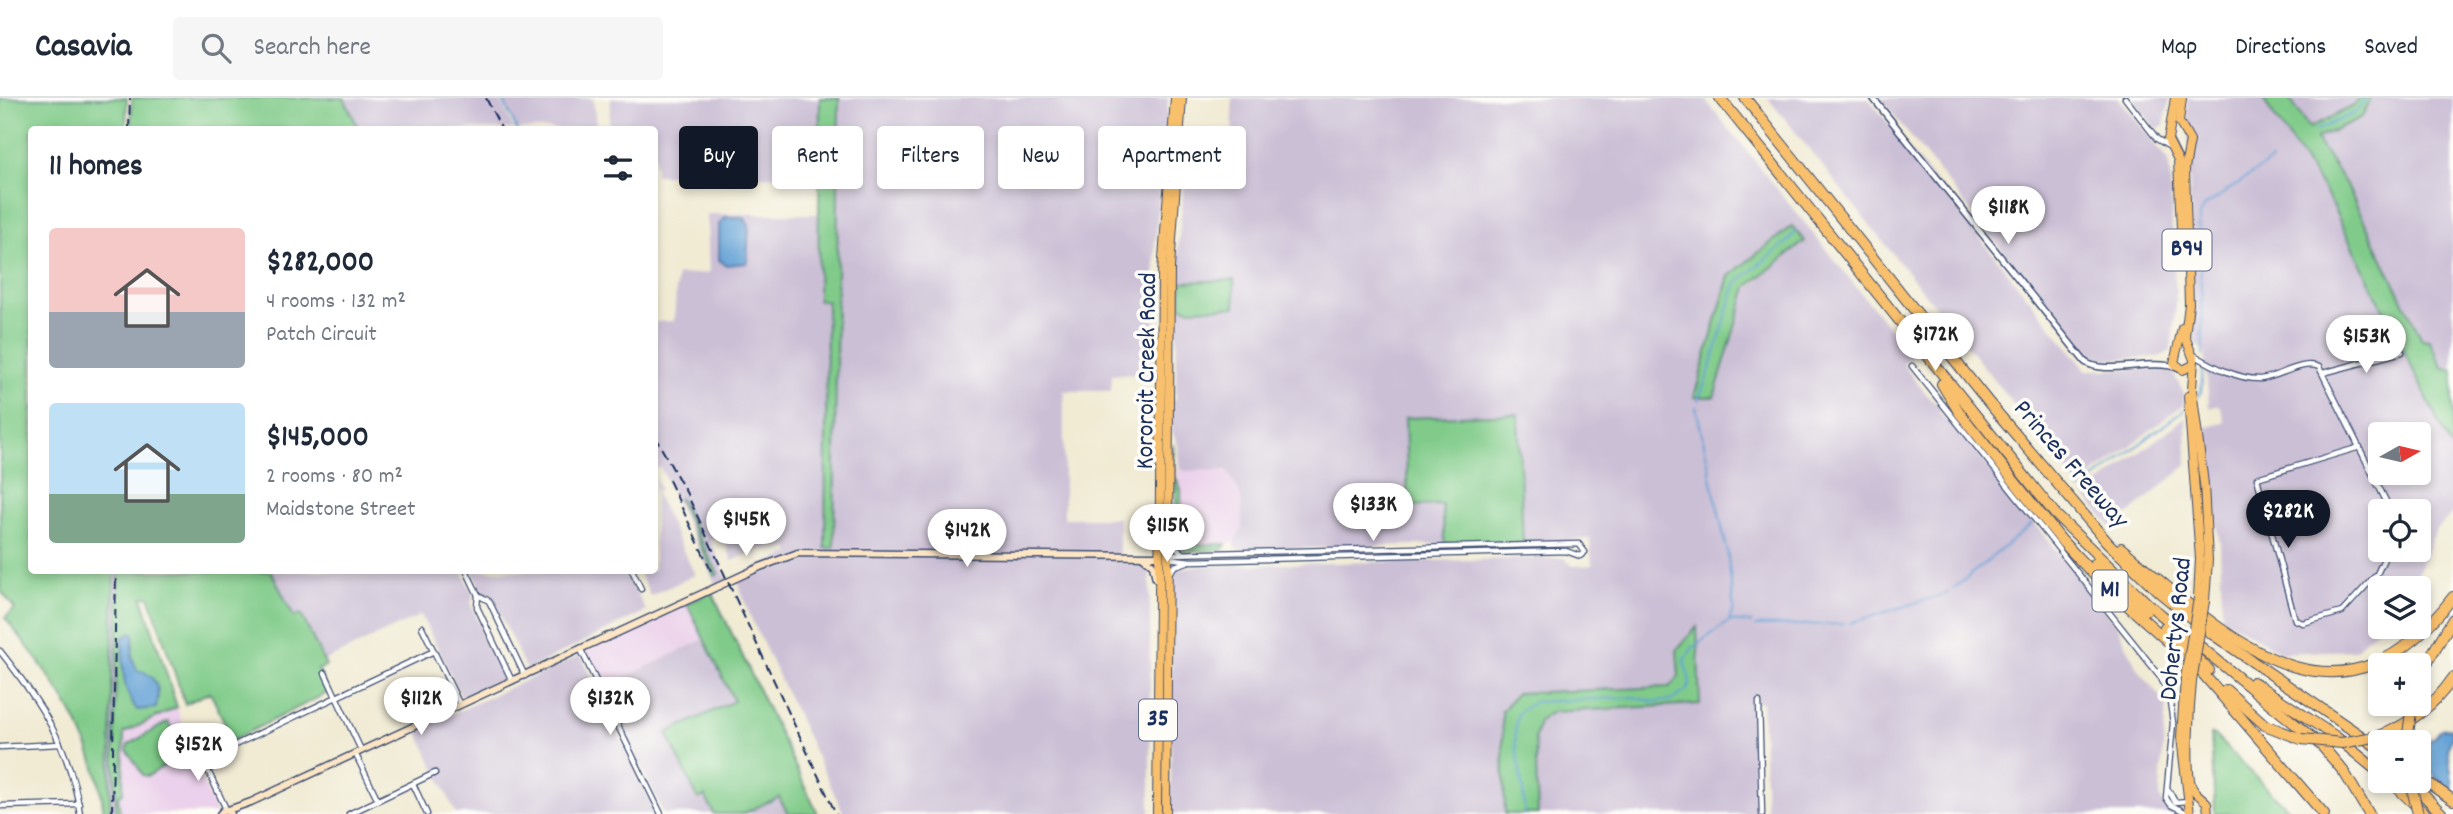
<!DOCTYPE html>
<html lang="en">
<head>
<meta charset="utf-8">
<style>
	:root { --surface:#fff; --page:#f6f6f7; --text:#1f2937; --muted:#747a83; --line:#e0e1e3; --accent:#111827 }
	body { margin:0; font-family:Dekko,sans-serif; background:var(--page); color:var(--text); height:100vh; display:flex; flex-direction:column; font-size:26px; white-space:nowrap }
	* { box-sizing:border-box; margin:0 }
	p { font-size:23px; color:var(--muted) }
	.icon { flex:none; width:38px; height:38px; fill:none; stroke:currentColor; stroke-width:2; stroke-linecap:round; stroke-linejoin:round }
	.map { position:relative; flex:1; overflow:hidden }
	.side { position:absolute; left:28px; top:28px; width:630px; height:448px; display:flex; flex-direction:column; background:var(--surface); border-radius:7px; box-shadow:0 4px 10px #0003 }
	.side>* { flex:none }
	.top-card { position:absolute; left:679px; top:28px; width:665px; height:63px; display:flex; gap:14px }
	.needle { width:46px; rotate:82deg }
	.controls { position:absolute; left:2368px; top:324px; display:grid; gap:14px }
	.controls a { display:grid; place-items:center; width:63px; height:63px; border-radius:7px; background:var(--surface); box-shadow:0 4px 10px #0003; font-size:35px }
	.price { position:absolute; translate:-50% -60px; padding:0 16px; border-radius:24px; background:#fff; color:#222; font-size:23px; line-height:46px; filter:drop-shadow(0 2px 4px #0008) }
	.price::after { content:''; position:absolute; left:50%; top:42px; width:21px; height:16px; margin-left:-10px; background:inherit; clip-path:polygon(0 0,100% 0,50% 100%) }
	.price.selected { background:var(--accent); color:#fff }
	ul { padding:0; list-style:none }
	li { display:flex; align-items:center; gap:21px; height:175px; padding:0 21px }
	li span { display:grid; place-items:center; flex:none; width:196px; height:140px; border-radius:7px; color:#555 }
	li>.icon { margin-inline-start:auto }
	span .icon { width:84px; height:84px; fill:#fffc; stroke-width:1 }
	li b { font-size:30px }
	h2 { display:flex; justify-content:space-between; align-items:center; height:84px; padding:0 21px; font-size:30px }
	.chip { padding:0 24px; border-radius:7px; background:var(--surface); box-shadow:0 4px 10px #0003; font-size:24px; line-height:63px }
	.chip.selected { background:var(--accent); color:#fff }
	header { display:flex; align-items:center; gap:42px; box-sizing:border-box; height:98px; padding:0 35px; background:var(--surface); border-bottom:2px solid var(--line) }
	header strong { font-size:33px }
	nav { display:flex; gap:38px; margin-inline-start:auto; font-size:24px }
	.search { width:490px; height:63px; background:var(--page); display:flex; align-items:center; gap:18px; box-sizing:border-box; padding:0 24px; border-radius:7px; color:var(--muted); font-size:26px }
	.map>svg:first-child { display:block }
	.built { fill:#ebd1eb }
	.industrial { fill:#cbbfd5; fill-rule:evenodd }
	.green { fill:#80cb89; stroke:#4e7d74; stroke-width:2 }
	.water { fill:#64a1d5; stroke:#40689a; stroke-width:2 }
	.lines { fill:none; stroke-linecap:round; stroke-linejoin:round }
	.stream { stroke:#64a1d5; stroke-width:2 }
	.minor-casing { stroke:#3b4b70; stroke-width:7 }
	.tertiary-casing { stroke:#3b4b70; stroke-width:8 }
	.secondary-casing { stroke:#3b4b70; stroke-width:9 }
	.primary-casing { stroke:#3b4b70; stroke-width:10 }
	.motorway-casing { stroke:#3b4b70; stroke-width:12 }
	.minor { stroke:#fff; stroke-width:4.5 }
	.tertiary { stroke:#fff; stroke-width:5 }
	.secondary { stroke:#fce5c4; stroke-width:6 }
	.primary { stroke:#f8bf6c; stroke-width:8 }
	.motorway { stroke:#f8bf6c; stroke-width:10 }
	.rail { stroke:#1b2f5e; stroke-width:2; stroke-dasharray:10 5; stroke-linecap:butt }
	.primary-bridge-casing { stroke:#3b4b70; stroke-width:10; stroke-linecap:butt }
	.motorway-bridge-casing { stroke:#3b4b70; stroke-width:12; stroke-linecap:butt }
	.primary-bridge { stroke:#f8bf6c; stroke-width:8 }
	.motorway-bridge { stroke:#f8bf6c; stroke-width:10 }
	.labels { text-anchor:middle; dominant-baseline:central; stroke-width:7; stroke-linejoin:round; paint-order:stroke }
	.shield { fill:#fdfcf7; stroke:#5f6c8c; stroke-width:2 }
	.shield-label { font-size:24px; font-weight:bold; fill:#1b2f5e }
	.street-label { font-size:26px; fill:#1b2f5e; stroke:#fdfcf7 }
</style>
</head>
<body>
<header>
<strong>Casavia</strong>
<div class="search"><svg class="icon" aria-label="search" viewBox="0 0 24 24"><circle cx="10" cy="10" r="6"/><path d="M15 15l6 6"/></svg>Search here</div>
<nav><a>Map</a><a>Directions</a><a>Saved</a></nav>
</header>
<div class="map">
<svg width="2453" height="716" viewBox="0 0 2453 716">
	<rect width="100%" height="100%" fill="#fdfcf7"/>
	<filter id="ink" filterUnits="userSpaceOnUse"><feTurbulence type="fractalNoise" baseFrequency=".0143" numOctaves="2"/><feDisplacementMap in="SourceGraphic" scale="14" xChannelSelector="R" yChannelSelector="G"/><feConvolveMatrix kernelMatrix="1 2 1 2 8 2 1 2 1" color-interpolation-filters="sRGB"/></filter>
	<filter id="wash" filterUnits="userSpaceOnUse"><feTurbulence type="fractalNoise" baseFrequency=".00686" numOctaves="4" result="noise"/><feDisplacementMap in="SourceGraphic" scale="28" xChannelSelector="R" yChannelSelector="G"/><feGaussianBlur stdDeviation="1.57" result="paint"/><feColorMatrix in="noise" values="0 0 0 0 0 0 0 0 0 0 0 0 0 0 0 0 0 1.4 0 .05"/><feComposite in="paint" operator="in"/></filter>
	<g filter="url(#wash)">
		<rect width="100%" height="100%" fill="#f1ebd4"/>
		<!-- built -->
		<g class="built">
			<polygon points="1176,370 1184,373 1223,372 1230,375 1241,397 1242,432 1234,445 1188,447 1182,431 1181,391"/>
			<polygon points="687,506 704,541 603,590 585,554"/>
			<polygon points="177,609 193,663 217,715 120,716 118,698 123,695 124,635"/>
		</g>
		<!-- industrial -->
		<g class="industrial">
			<polygon points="344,0 499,0 514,31 359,31"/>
			<polygon points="502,0 593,0 597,31 517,31"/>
			<polygon points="611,0 1168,0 1155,146 1154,277 1112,276 1111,293 1064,293 1064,420 1119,420 1119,464 1143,465 1150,474 1150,716 844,716 749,516 736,478 790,455 790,450 760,451 732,463 723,438 711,442 727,482 716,487 660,369 654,371 655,224 674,223 677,177 709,175 707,116 818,116 819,79 655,77 654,32 608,32"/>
			<path d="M 1232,0 L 1704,0 L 1912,258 L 1903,266 L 1930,301 L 1940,307 L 1940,314 L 1945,321 L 1950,321 L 2119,531 L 2137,570 L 2166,606 L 2160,696 L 2164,710 L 2171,716 L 1766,716 L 1762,604 L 1751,605 L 1755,716 L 1538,716 L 1535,640 L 1539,623 L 1552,614 L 1576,611 L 1699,606 L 1696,530 L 1677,551 L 1679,579 L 1669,589 L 1517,595 L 1502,613 L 1505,716 L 1171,716 L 1172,482 L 1176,472 L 1196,468 L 1564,460 L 1573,468 L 1592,467 L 1590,441 L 1523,445 L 1518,316 L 1409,408 L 1442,407 L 1445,446 L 1240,452 L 1235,449 L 1235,442 L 1242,432 L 1241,398 L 1227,372 L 1184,373 L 1179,370 L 1178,347 L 1172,333 L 1172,302 L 1176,301 L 1178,150 L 1187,51 L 1233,50 ZM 1793,128 L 1805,143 L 1745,193 L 1729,178 Z"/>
			<polygon points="1768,0 1868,0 2086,272 2171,271 2183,294 2184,306 2079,388"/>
			<polygon points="1880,0 2118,0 2169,63 2176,207 2171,253 2159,259 2090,262"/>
			<polygon points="2132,0 2170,0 2164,27 2156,31"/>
			<path d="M 2187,0 L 2262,0 L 2327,97 L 2453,353 L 2453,414 L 2436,432 L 2410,490 L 2380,490 L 2380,526 L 2356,552 L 2281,555 L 2222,519 L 2220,445 L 2201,331 L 2225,324 L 2220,307 L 2209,310 L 2205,255 L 2195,245 ZM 2380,336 L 2418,336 L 2418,374 L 2380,374 ZM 2380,413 L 2418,413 L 2418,452 L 2380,452 Z"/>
			<polygon points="2289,0 2453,0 2453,272 2442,269 2429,242 2423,241 2347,88"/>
			<polygon points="2186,319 2187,367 2112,430 2084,397"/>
			<polygon points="655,379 660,391 655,394 695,477 650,498 638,473 654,472"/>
			<polygon points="119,472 114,652 116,716 110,716 114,473"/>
			<polygon points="271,473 462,473 473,496 471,507 506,582 463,601 421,517 324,563 301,517 294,520"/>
			<polygon points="472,473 626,473 646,513 526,572 491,497 481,491"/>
			<polygon points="704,541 734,603 667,636 698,700 705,697 714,716 664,716 603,590"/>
			<polygon points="581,557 657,716 456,716 417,632"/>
			<polygon points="780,698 788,716 742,716"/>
		</g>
		<!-- green -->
		<g class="green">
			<path d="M 0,0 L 127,0 L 126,31 L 32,32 L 32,472 L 114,473 L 110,716 L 104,716 C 97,637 53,581 5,520 L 15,511 L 0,492 Z"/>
			<polygon points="132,0 344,0 359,31 131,31"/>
			<polygon points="820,0 839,0 834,450 825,450 827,203 818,202"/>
			<polygon points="2262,0 2289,0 2309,30 2354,8 2358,0 2371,0 2362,19 2316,41 2347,88 2422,241 2429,242 2442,269 2453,272 2453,353 2327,97"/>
			<polygon points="1792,128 1805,143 1747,189 1714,299 1694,299 1729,178"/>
			<polygon points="1234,182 1235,209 1188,211 1181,208 1182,184"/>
			<polygon points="1518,316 1523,445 1445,446 1442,407 1408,408 1405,320"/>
			<polygon points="1173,346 1175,378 1181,391 1182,431 1188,447 1226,446 1222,452 1185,453 1178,447"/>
			<polygon points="680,400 718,476 715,478 678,401"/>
			<polygon points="119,473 271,473 294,519 301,516 326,568 318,572 329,594 233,642 210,594 185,606 149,498 142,499 177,609 124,635 123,695 118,698 120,716 116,716 114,652"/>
			<polygon points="712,494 818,716 788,716 779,699 742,716 714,716 705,698 698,701 667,635 734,603 687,506"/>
			<polygon points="1697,529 1700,606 1552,614 1539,623 1535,640 1538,716 1505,716 1502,613 1517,595 1669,589 1679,579 1677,551"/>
			<polygon points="168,624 185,655 148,678 143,677 127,652 128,647"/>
			<polygon points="2211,636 2213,636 2293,716 2215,716"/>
		</g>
		<!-- water -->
		<g class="water">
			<polygon points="726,119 743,119 749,126 747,165 726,167 719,162 719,126"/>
			<path d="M 131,534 L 134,536 L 132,559 L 137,572 C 157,576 161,592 156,610 L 137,612 C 120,589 124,569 122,541 Z"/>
			<polygon points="2450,630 2453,637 2448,650 2453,692 2419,666 2419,649 2435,639 2441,631"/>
		</g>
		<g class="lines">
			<!-- stream -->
			<g class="stream">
				<polyline points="502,0 517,32"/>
				<polyline points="2315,33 2356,14 2365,0"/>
				<polyline points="2203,257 2199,117 2205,108 2271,63"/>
				<polyline points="2197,300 2201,294 2203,270"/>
				<polyline points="1698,302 1709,274 1736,185 1786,145 1796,133"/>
				<polyline points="1696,309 1726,448"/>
				<polyline points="2080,392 2185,311"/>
				<polyline points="1727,451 1734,511 1729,522"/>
				<polyline points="1953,491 2032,426"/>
				<polyline points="1850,525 1948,495"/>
				<polyline points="1755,528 1843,526"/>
				<path d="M 1524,716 C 1526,682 1509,647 1518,615 L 1534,604 L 1634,599 L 1655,604 L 1672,602 L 1687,592 L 1690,584 L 1684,563 L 1693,549 L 1730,523 L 1751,525"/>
			</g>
		</g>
	</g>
	<g filter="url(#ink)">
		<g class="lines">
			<!-- minor casing -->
			<g class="minor-casing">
				<g id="minor">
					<polyline points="2125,0 2157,41 2170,49"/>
					<path d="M 2194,257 C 2213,268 2239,282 2261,281 C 2279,279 2302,262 2319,269 L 2391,413"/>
					<polyline points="1912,268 2160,578 2169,597 2173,625 2166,700 2171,707 2189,716"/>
					<polyline points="2323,275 2402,254"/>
					<polyline points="2360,349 2257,380 2295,522 2303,525 2342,514 2377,476 2388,452"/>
					<polyline points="1171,436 1177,450 1183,455"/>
					<polyline points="1168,460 1191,463 1566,453 1580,458 1585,454 1579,446 1169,456"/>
					<polyline points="466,472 478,497 477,509 512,583"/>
					<polyline points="632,472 641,491"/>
					<polyline points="1168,476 1175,468 1187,464"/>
					<polyline points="478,497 489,503 525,578"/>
					<polyline points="422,529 460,607"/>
					<polyline points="581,552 661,716"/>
					<path d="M 0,553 C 39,602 72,652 80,716"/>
					<polyline points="325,575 361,652"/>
					<polyline points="1759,604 1762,716"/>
					<polyline points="0,649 60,646"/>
					<polyline points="355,655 378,702"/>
					<polyline points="413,686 427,716"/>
					<polyline points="2169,693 2175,704 2190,703"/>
					<polyline points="0,708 79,706"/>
					<polyline points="226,711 203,662 434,553"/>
					<polyline points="349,716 435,675"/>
				</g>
			</g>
			<!-- tertiary casing -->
			<g class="tertiary-casing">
				<path id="tertiary" d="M 1873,0 L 2085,264 C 2105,278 2150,260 2178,270"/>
			</g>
			<!-- secondary casing -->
			<g class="secondary-casing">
				<g id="secondary">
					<polyline points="1143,459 1153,467 1156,481"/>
					<polyline points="604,541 760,469 798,455 1159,458"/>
					<polyline points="228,712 251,704 608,538"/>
					<polyline points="220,716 225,711 231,716"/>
				</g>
			</g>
			<!-- primary casing -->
			<g class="primary-casing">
				<g id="primary">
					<polyline points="2175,0 2168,42 2178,62 2182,154"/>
					<polyline points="2182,0 2179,24 2190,43 2185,70 2189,206 2185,238 2194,262 2192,291 2204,386 2208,462 2205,503"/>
					<polyline points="2182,230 2174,265 2183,272 2193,267"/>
					<polyline points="2188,298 2200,461 2198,500"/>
					<polyline points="2185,580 2181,639 2190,716"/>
					<path d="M 2192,584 C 2190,604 2185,673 2192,689 C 2195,696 2202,699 2207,705 L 2208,716"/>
					<polyline points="1157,716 1162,174 1175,0"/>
					<polyline points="1166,716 1170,170 1182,0"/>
				</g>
			</g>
			<!-- motorway casing -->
			<g class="motorway-casing">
				<g id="motorway">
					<polyline points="1720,0 2056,417 2148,506 2322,648 2344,674 2369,716"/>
					<polyline points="1745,0 1989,305 2108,445 2158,493 2205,531 2380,651"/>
					<polyline points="1942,286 1959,314 2062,443 2099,482 2198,570 2324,716"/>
					<path d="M 2121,450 C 2228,540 2338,651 2453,499"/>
					<polyline points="2095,465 2146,512"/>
					<polyline points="2165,529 2209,572"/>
					<polyline points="2253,584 2336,639 2380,675"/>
					<polyline points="2418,586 2429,561 2453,521"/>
					<polyline points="2226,592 2265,627 2301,641"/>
					<path d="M 2379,638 C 2410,626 2434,608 2453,580"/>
					<polyline points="2418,678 2453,702"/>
					<polyline points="2389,682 2425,716"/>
					<polyline points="2409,682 2442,716"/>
				</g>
			</g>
			<!-- minor -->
			<use href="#minor" class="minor"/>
			<!-- tertiary -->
			<use href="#tertiary" class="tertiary"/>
			<!-- secondary -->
			<use href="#secondary" class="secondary"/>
			<!-- primary -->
			<use href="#primary" class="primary"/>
			<!-- motorway -->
			<use href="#motorway" class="motorway"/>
			<!-- rail -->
			<g class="rail">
				<polyline points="486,0 502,32"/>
				<polyline points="129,32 130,0"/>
				<polyline points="654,337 687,396 836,716"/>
				<polyline points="669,382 713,477"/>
				<polyline points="112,716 116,472"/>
			</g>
			<!-- primary-bridge casing -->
			<g class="primary-bridge-casing">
				<g id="primary-bridge">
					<polyline points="2185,580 2198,500"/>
					<polyline points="2192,584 2205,503"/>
				</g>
			</g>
			<!-- motorway-bridge casing -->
			<g class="motorway-bridge-casing">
				<g id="motorway-bridge">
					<polyline points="2301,641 2342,645 2379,638"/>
					<polyline points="2407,644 2412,606"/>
					<polyline points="2410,682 2418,716"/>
				</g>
			</g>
			<!-- primary-bridge -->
			<use href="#primary-bridge" class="primary-bridge"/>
			<!-- motorway-bridge -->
			<use href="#motorway-bridge" class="motorway-bridge"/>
		</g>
	</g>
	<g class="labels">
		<!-- shield labels -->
		<g class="shield">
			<rect x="2162.5" y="131.5" width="49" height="41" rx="5"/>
			<rect x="2092.5" y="472.5" width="35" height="41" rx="5"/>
			<rect x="1139" y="601.5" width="38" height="41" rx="5"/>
		</g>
		<g class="shield-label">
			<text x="2187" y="152">B94</text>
			<text x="2110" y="493">M1</text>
			<text x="1158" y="622">35</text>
		</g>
		<!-- street labels -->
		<g class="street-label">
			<text transform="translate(1148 273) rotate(-89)">Kororoit Creek Road</text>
			<text transform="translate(2070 367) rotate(49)">Princes Freeway</text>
			<text transform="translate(2177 531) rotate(-84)">Dohertys Road</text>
		</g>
	</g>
</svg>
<div class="controls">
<a><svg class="needle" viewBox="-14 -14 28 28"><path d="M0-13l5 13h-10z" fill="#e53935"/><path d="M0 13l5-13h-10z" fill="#747a83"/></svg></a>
<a><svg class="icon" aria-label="locate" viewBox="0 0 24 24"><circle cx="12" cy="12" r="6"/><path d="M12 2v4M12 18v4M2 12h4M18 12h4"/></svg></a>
<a><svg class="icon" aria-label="layers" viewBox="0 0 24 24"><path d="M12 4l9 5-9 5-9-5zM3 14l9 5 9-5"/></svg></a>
<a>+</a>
<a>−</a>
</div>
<b class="price" style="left:2008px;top:148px">$118K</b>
<b class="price" style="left:1935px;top:275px">$172K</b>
<b class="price" style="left:2366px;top:277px">$153K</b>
<b class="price" style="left:1373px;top:445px">$133K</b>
<b class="price selected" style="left:2288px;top:452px">$282K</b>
<b class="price" style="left:746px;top:460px">$145K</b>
<b class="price" style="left:1167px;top:466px">$115K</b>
<b class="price" style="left:967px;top:471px">$142K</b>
<b class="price" style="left:421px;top:639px">$112K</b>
<b class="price" style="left:610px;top:639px">$132K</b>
<b class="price" style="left:198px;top:685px">$152K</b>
<div class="top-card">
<a class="chip selected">Buy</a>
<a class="chip">Rent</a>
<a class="chip">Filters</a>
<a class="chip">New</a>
<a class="chip">Apartment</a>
</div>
<section class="side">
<h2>11 homes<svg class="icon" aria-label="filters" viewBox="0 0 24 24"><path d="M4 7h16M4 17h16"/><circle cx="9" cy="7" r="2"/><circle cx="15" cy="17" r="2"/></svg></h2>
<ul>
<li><span style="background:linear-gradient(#f6c9c9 60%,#9aa5b1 0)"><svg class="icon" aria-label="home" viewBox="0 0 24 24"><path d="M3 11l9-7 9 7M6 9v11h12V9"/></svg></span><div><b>$282,000</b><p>4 rooms · 132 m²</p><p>Patch Circuit</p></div></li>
<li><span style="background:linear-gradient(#bfe0f5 65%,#7fa58c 0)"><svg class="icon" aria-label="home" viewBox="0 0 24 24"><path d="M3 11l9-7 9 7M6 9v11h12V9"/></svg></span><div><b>$145,000</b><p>2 rooms · 80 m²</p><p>Maidstone Street</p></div></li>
</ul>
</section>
</div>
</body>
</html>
